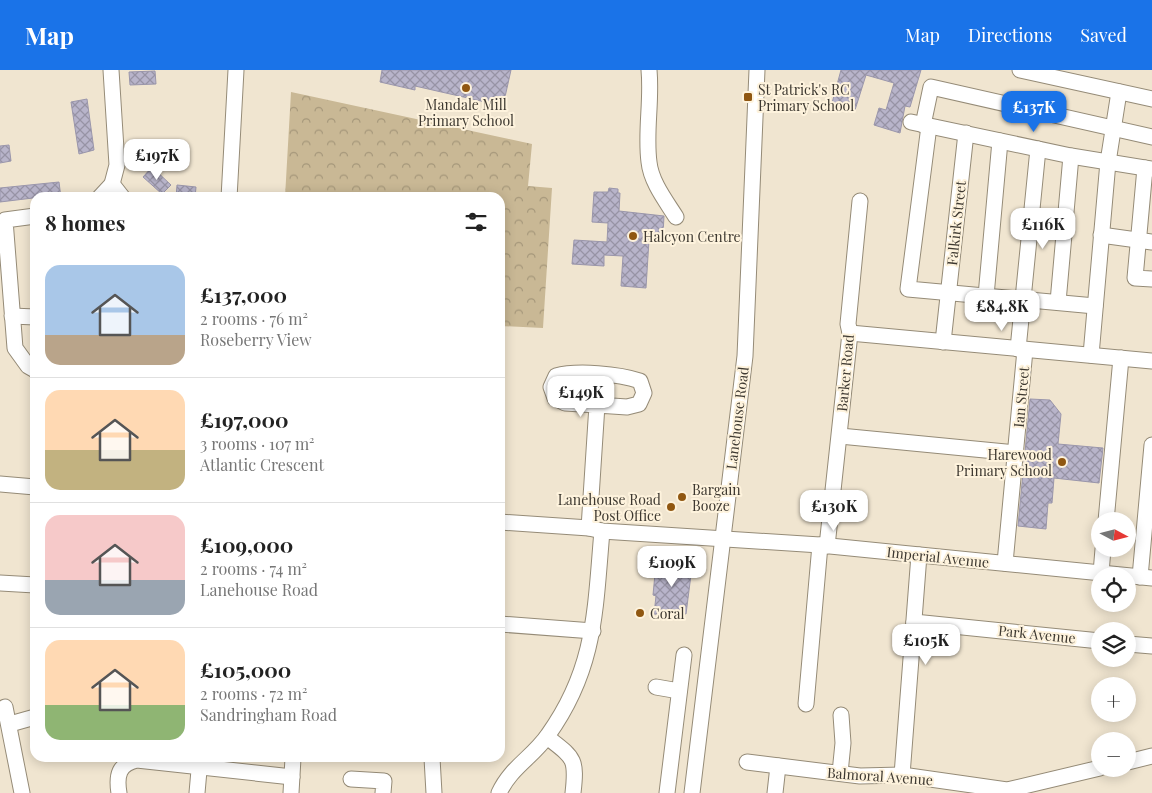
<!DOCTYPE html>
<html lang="en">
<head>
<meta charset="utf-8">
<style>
	:root { --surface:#fff; --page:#f6f6f6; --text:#222; --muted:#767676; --line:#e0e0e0; --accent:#1a73e8 }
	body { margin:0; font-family:"Playfair Display",serif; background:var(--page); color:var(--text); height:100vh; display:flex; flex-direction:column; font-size:19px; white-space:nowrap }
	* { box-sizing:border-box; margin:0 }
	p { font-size:16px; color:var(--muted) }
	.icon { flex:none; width:28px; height:28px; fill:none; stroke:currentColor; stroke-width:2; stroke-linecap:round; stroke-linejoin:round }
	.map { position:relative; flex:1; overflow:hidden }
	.side { position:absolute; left:30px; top:122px; width:475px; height:570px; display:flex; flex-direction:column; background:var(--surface); border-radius:15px; box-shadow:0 2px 12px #0003 }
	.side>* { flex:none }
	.needle { width:32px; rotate:97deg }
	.fabs { position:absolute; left:1091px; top:442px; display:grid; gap:10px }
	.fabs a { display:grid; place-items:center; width:45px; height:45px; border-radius:50%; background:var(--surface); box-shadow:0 2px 12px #0003; font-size:25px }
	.price { position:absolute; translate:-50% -42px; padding:0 11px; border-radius:10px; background:#fff; color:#222; font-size:16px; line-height:32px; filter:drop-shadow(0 1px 2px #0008) }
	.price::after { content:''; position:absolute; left:50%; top:30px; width:15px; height:11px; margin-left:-8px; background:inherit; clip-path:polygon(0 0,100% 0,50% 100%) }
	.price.selected { background:var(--accent); color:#fff }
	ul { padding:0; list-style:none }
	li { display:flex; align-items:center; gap:15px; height:125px; padding:0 15px }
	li+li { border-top:1px solid var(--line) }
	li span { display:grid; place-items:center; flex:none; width:140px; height:100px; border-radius:15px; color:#555 }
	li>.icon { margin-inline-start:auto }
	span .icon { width:60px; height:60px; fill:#fffc; stroke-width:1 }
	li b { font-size:21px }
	h2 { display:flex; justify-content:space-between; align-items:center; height:60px; padding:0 15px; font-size:21px }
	header { display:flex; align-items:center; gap:30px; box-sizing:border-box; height:70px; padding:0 25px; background:var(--accent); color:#fff }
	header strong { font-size:24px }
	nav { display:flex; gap:28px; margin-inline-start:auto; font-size:18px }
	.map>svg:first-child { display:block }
	.park { fill:url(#park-crowns) }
	.building { fill:url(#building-cross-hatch); stroke:#9a96ab }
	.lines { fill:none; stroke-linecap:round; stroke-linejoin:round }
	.minor-casing { stroke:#958b77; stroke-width:17 }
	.minor { stroke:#fff; stroke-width:15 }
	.poi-dot { fill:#905711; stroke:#fef3dd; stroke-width:2 }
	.labels { text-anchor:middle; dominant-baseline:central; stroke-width:4; stroke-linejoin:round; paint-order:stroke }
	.poi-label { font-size:14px; fill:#3e3931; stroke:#fef3dd; text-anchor:start }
	.street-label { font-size:14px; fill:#3e3931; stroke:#fef3dd }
</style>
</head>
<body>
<header>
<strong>Map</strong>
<nav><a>Map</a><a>Directions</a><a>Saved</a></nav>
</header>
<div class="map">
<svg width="1152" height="723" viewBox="0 0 1152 723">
	<defs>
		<pattern id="park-crowns" width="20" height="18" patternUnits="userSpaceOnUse" patternTransform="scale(1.25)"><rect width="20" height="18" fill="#c9b895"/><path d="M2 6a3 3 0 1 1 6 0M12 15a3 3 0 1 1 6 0" fill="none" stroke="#a5977a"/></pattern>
		<pattern id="building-cross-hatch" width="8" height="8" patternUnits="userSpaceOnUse" patternTransform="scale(1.25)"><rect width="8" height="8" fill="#b8b4ca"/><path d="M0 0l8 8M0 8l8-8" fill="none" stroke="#9793a5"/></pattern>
	</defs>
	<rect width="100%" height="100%" fill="#f0e5d0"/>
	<!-- park -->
	<polygon class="park" points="291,22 532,74 528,116 552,118 543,258 500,256 500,128 285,127"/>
	<!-- building -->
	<g class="building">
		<polygon points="382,0 511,0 503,36 415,16 415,20 380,12"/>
		<polygon points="841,0 921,0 910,37 905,36 900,63 874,55 879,38 886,40 894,13 866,5 855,40 832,33"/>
		<polygon points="155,1 156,14 130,15 129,2"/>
		<polygon points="87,29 94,80 79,84 71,32"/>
		<polygon points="9,75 11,91 0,93 0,76"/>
		<polygon points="152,97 171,115 162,124 143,107"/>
		<polygon points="59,112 61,128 33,128 0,132 0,118"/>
		<polygon points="177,115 196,117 195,128 176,128"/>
		<polygon points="609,118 618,119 618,123 620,123 619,141 664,146 663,164 658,164 658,170 649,170 646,218 621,216 623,186 604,185 604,196 572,194 574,170 607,172 608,153 592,152 594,122 608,122"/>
		<polygon points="1030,329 1050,330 1061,344 1058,374 1103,378 1099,413 1054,408 1052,433 1048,433 1046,459 1018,456"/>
		<polygon points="656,493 692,497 686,544 664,541 663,545 654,544 656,526 653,525"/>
	</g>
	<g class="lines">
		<!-- minor casing -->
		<g class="minor-casing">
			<g id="minor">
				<path d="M 649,0 C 652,31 645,62 649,92 C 651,112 666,131 676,147"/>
				<polyline points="1020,0 1152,29"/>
				<polyline points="911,52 1071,86 1152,99"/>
				<polyline points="923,55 931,17 1152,67"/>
				<polyline points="929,56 908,219 1095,236"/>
				<polyline points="1145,98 1135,208 1152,209"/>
				<polyline points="112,114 123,128"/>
				<polyline points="99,128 112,114 117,95 111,0"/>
				<polyline points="229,128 236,0"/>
				<polyline points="35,146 5,150 15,278 28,296 35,300"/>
				<polyline points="1101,165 1152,172"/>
				<polyline points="986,226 1000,71"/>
				<polyline points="1058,232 1071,86"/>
				<polyline points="12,246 35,247"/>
				<polyline points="850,263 1152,291"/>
				<polyline points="943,272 966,63"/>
				<polyline points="1018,279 1038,79"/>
				<polyline points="1091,285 1108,92 1119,22"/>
				<polyline points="840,366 1016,383"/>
				<polyline points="0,414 35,417"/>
				<polyline points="1106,451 1121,288"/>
				<polyline points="500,452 589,458 602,461 820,475 1152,508"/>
				<path d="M 589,458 L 597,335 L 627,337 L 639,334 L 644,323 L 640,311 C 619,304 577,300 556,306 L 551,317 L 555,328 L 565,333 L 597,335"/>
				<polyline points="827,476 850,263 848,254 860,131"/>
				<polyline points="1005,493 1025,280"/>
				<polyline points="1101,503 1103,479"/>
				<polyline points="1140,507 1152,375"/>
				<polyline points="0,513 35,515"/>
				<polyline points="914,552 1100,571"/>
				<polyline points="500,554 593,561"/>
				<polyline points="1128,574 1152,576"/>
				<polyline points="656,617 679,621"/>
				<polyline points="806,634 820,475"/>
				<polyline points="5,637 22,723"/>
				<polyline points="10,654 35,647"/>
				<path d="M 547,667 C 574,688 577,688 573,723"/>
				<polyline points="432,688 434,723"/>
				<polyline points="747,692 860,706 902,705 1007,720 1100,698"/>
				<polyline points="1128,692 1152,686"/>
				<polyline points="840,703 843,673 841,645"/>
				<polyline points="902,705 919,485"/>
				<polyline points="351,709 384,711 383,723"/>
				<path d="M 119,723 C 116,705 119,694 137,690 L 292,707"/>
				<polyline points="197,723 200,689"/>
				<polyline points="291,723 293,688"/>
				<path d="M 499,723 C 511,697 533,687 548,665 C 596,598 595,540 602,461"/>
				<polyline points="667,723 684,585"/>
				<polyline points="692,723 745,286 757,0"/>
				<polyline points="775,723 778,696"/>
			</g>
		</g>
		<!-- minor -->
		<use href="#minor" class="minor"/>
	</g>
	<!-- markers -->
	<g class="poi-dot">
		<circle cx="466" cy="18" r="5"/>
		<rect x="743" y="22" width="10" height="10" rx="2.5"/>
		<circle cx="633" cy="166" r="5"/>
		<circle cx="1062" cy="392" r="5"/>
		<circle cx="682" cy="427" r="5"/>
		<circle cx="671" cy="437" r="5"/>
		<circle cx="640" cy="543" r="5"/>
	</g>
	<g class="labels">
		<!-- poi labels -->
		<g class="poi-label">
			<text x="758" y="19">St Patrick's RC<tspan x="758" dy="16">Primary School</tspan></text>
			<text x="466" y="34" text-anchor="middle">Mandale Mill<tspan x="466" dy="16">Primary School</tspan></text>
			<text x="643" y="166">Halcyon Centre</text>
			<text x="1052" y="384" text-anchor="end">Harewood<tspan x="1052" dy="16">Primary School</tspan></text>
			<text x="692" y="419">Bargain<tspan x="692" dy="16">Booze</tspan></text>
			<text x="661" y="429" text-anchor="end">Lanehouse Road<tspan x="661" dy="16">Post Office</tspan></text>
			<text x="650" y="543">Coral</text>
		</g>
		<!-- street labels -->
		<g class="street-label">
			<text transform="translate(956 153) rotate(-84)">Falkirk Street</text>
			<text transform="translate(845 303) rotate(-85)">Barker Road</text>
			<text transform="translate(1021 327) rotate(-85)">Ian Street</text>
			<text transform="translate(737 348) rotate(-83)">Lanehouse Road</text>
			<text transform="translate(938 487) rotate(6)">Imperial Avenue</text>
			<text transform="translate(1037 564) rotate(6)">Park Avenue</text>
			<text transform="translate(880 706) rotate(4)">Balmoral Avenue</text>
		</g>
	</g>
</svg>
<div class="fabs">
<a><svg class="needle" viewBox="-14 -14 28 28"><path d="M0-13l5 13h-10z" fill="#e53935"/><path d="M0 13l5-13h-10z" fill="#767676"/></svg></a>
<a><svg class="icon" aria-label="locate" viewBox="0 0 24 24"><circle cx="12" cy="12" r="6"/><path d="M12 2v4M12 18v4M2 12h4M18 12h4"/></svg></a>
<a><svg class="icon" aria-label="layers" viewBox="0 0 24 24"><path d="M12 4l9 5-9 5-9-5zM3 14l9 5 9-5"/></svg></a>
<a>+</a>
<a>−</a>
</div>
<b class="price selected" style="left:1034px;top:63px">£137K</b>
<b class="price" style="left:157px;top:111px">£197K</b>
<b class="price" style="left:1043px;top:180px">£116K</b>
<b class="price" style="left:1002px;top:262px">£84.8K</b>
<b class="price" style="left:581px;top:348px">£149K</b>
<b class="price" style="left:834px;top:462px">£130K</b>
<b class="price" style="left:672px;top:518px">£109K</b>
<b class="price" style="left:926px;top:596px">£105K</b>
<section class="side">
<h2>8 homes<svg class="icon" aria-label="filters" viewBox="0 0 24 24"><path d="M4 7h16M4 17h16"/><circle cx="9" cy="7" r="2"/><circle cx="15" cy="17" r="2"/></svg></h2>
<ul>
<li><span style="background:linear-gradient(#a9c7e8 70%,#b9a48a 0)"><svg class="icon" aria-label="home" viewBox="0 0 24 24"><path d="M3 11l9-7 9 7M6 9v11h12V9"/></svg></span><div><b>£137,000</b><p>2 rooms · 76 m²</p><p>Roseberry View</p></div></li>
<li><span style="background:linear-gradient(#ffd9b3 60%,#c2b280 0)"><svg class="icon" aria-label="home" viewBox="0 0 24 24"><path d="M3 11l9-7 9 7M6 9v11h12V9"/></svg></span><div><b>£197,000</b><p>3 rooms · 107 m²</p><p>Atlantic Crescent</p></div></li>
<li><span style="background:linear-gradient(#f6c9c9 65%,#9aa5b1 0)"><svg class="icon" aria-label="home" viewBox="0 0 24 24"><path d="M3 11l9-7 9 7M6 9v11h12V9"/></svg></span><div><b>£109,000</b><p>2 rooms · 74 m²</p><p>Lanehouse Road</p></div></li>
<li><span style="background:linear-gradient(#ffd9b3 65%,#8fb573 0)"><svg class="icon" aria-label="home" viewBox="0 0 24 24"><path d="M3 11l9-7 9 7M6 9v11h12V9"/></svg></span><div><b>£105,000</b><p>2 rooms · 72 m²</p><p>Sandringham Road</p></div></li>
</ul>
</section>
</div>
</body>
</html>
